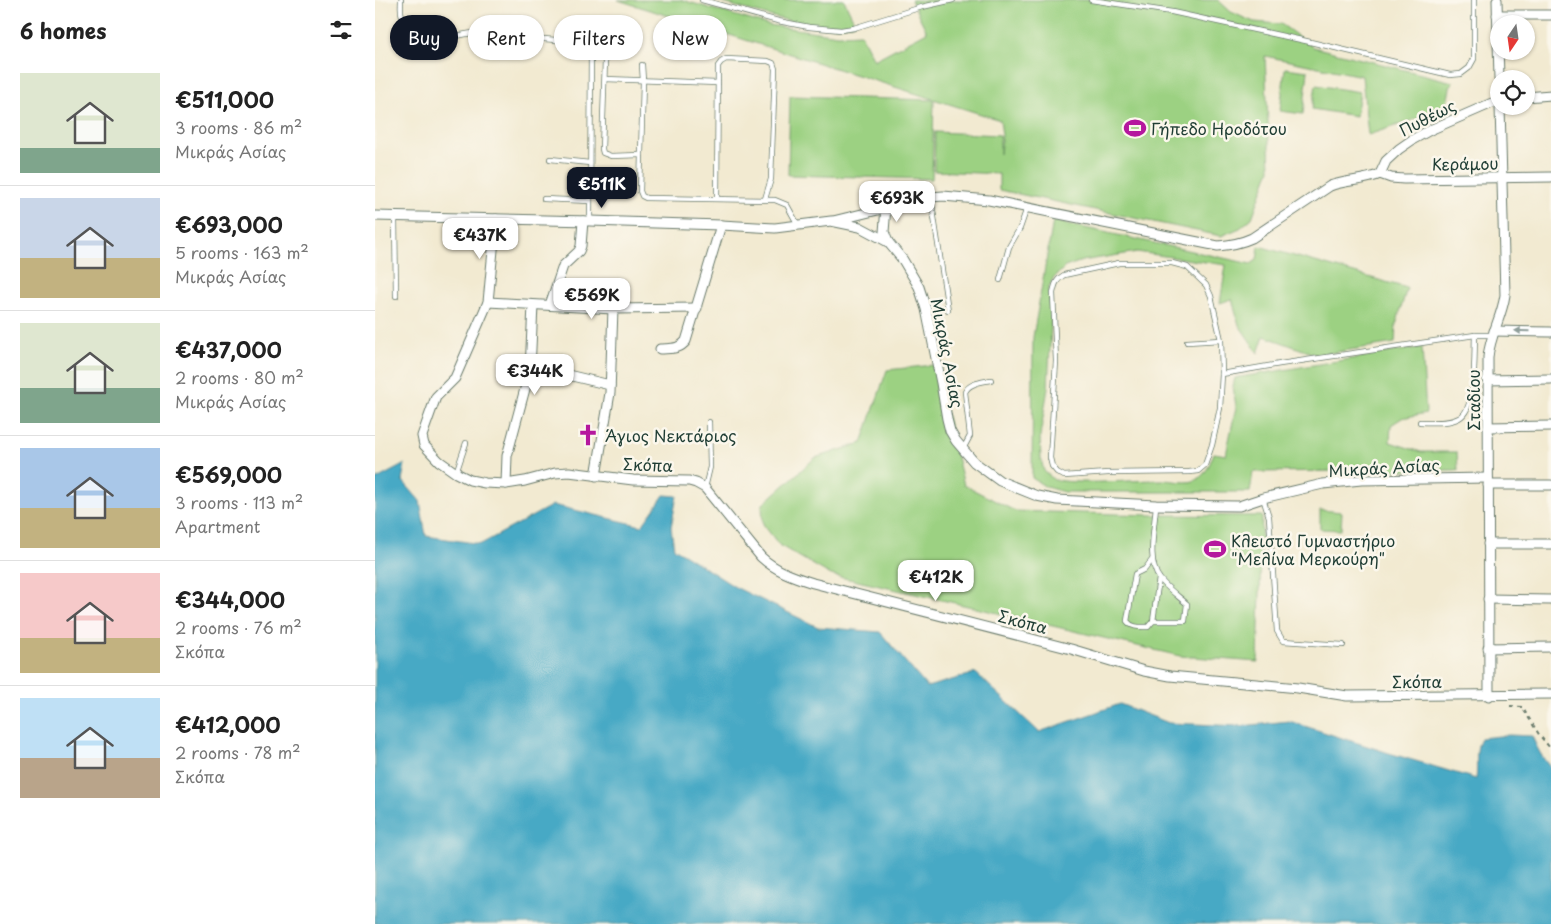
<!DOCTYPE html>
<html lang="en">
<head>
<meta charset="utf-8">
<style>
	:root { --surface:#fff; --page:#f6f6f6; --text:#222; --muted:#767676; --line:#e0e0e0; --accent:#111827 }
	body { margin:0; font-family:"Playpen Sans",sans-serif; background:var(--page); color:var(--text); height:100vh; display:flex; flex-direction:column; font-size:19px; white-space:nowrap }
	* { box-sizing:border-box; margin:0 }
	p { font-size:16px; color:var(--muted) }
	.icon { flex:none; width:28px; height:28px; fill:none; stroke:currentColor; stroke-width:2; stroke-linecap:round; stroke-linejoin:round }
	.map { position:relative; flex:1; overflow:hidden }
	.side { display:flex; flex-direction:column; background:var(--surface); width:375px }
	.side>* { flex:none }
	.top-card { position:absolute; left:15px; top:15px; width:475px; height:45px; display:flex; gap:10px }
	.needle { width:32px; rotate:193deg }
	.tools { position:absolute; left:1115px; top:15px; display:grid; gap:10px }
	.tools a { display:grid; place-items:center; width:45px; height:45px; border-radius:50%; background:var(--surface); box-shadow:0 1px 4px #0004; font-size:25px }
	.price { position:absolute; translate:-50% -42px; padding:0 11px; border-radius:10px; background:#fff; color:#222; font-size:16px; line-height:32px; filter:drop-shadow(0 1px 2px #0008) }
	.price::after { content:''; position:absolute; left:50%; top:30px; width:15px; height:11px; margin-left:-8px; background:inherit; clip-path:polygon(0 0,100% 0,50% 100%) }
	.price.active { background:var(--accent); color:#fff }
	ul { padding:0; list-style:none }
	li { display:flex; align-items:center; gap:15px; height:125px; padding:0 20px }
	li+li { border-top:1px solid var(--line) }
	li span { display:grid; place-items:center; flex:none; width:140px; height:100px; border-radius:0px; color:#555 }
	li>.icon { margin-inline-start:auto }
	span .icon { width:60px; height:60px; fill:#fffc; stroke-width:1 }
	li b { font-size:21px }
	h2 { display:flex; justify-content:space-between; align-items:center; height:60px; padding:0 20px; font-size:21px }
	.chip { padding:0 18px; border-radius:22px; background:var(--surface); box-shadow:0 1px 4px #0004; font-size:18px; line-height:45px }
	.chip.active { background:var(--accent); color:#fff }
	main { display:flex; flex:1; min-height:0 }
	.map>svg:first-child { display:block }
	.green { fill:#9cd182; stroke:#5e875b }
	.water { fill:#46a9c5; stroke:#32737c }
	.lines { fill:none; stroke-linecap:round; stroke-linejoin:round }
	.service-casing { stroke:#697a6b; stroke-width:6 }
	.minor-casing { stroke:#697a6b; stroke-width:11 }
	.path { stroke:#697a6b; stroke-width:2; stroke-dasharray:4 4; stroke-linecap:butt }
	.service { stroke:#fff; stroke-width:4.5 }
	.minor { stroke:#fff; stroke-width:9 }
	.oneway { fill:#8f9e9a }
	.labels { text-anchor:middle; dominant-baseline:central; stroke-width:5; stroke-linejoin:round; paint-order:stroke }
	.street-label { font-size:16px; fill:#1f3d34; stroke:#fbf7ec }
	.poi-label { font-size:16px; fill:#1f3d34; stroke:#fbf7ec; text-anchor:start }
</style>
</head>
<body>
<main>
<section class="side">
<h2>6 homes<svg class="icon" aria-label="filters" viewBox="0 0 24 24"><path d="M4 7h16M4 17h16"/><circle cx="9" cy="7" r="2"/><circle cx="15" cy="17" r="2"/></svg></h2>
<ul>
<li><span style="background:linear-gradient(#dfe7d0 75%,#7fa58c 0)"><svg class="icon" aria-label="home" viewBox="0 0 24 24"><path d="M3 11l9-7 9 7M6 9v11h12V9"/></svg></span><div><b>€511,000</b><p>3 rooms · 86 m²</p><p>Μικράς Ασίας</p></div></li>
<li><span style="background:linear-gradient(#c9d6e8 60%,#c2b280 0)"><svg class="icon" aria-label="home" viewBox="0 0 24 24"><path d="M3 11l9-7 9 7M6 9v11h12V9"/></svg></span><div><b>€693,000</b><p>5 rooms · 163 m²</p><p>Μικράς Ασίας</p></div></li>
<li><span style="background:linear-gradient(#dfe7d0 65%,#7fa58c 0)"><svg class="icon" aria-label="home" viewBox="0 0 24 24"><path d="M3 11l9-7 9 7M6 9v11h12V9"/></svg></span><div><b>€437,000</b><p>2 rooms · 80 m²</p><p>Μικράς Ασίας</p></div></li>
<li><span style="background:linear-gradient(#a9c7e8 60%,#c2b280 0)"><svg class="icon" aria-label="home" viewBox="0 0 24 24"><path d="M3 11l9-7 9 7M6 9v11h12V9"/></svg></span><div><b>€569,000</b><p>3 rooms · 113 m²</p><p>Apartment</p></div></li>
<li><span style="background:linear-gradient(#f6c9c9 65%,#c2b280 0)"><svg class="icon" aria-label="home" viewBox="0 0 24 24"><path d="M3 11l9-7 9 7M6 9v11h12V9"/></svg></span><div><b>€344,000</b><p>2 rooms · 76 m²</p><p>Σκόπα</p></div></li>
<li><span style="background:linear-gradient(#bfe0f5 60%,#b9a48a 0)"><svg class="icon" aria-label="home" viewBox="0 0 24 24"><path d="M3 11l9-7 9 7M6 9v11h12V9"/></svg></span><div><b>€412,000</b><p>2 rooms · 78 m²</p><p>Σκόπα</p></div></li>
</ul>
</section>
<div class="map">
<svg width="1176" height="924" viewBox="0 0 1176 924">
	<rect width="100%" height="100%" fill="#fbf7ec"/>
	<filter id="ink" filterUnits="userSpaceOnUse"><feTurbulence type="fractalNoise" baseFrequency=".02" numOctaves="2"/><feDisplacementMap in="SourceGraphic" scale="10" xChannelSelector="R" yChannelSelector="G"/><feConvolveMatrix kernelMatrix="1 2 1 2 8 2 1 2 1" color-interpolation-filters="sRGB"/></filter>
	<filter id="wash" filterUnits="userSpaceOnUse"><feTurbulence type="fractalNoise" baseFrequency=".0096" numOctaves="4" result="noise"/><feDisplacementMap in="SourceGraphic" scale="20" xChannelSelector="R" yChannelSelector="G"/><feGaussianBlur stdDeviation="1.12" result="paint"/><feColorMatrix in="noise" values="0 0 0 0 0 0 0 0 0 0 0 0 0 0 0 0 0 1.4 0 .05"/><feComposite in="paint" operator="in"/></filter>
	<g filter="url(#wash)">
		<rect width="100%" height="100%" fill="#f2ead1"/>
		<!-- green -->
		<g class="green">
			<polygon points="243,0 307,0 393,25 463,35 486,34 499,60 552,32 536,0 843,0 856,12 867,17 879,22 906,24 938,47 1078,82 1075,88 1071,109 993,135 987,76 890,56 895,169 877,218 865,228 846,236 624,190 624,174 559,171 560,132 625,135 625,154 627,135 625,120"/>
			<path d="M 339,0 L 469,0 L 480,23 C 450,36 371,9 339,0 Z"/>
			<polygon points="910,68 933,71 928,114 905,111"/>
			<polygon points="941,85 985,92 981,116 937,109"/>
			<polygon points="415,96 559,100 557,179 413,175"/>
			<path d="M 678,221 L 876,264 L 882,260 L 884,246 L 1032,288 L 1021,325 L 1020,343 L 942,355 L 889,336 L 883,353 L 864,325 L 857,299 L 845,303 L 851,265 L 762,252 L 707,261 L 690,267 L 679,278 L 674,287 L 676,325 L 673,388 L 665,436 L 666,459 L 669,471 L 679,480 C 715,485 752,480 788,480 C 798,480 814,485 823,479 C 832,473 835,463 839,453 L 851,455 L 861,407 L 858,386 L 860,378 L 1047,347 L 1051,413 L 1027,418 L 1016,425 L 1015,442 L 1046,452 L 1082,452 L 1083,470 L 878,472 L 875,492 L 689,492 L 671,487 L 657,478 L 658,337 Z"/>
			<polygon points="559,365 589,485 640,511 775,515 887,516 883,662 805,656 580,603 456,575 404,545 388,524 387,505 440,458 487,443 512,370"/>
			<polygon points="945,510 967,512 966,530 945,529"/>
		</g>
		<!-- water -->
		<path class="water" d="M 30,464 L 27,480 L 45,501 L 51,536 L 106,544 L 178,505 L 267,526 L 289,495 L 302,496 L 296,527 L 299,548 L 360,587 L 443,627 L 505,632 L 552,687 L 601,673 L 664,732 L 745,704 L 794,723 L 867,726 L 914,721 L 1014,753 L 1101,779 C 1103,766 1099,749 1106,738 L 1134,735 L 1157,736 C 1162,748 1167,758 1176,768 L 1176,924 L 0,924 L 0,480 Z"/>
	</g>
	<g filter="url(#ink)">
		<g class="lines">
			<!-- service casing -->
			<g class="service-casing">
				<g id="service">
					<path d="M 26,0 C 26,5 25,11 27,16 C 31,30 48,39 62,40 C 72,40 85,34 98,33 L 205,42 L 213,44 L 216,47 L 215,221"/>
					<polyline points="327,0 403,21 434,27 466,30 479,28 547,7 578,0"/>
					<polyline points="716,0 797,12 931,41 1075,75 1086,74 1094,68 1099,59 1099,0"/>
					<polyline points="235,43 230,60 227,149 228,153 236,156 266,155"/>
					<polyline points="267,65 268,81 265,191 267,196 271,198 400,200 412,205 423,225"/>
					<polyline points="230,79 343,83"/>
					<polyline points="175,159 215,163"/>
					<polyline points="556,197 573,310"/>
					<polyline points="342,198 343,66 346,62 351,59 393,61 398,63 400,69 396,179 390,199"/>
					<polyline points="169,199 215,201"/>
					<polyline points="20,217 21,296"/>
					<path d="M 744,263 L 797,263 L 812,267 L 831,285 L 836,296 L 846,340 L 847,374 L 845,408 L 837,445 L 830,465 L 823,471 L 814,472 L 733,473 L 689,476 L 682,472 L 677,466 L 675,458 L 681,361 L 678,293 C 680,284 681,280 689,275 Z"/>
					<polyline points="625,280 634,247 645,228 652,208"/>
					<polyline points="812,342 846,340"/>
					<polyline points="847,374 905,364 1100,335 1117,335"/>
					<path d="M 1045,422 C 1056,422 1073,424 1084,418 C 1102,409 1099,354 1100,335"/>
					<path d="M 588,449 L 595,436 L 590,392 C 594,383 607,382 616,380"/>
					<polyline points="81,473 91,443"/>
					<polyline points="330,488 335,467 334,422"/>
					<polyline points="888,498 894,517 902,631 908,641 968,645"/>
					<path d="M 777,560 L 770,569 L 760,574 L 752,621 C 757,628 765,627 773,627 L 778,621 L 784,578"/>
					<path d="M 778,621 L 810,621 L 812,604 C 803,596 793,589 785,579 C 771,562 780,526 781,505"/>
				</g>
			</g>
			<!-- minor casing -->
			<g class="minor-casing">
				<g id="minor">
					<polyline points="1122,0 1124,79"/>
					<polyline points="1122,15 1176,15"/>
					<polyline points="1151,97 1176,95"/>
					<polyline points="1005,174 1016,178 1029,179 1176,177"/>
					<polyline points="1005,174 1011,161 1024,149 1037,140 1055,130 1124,100"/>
					<polyline points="511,207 509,232 513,242"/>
					<polyline points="0,216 215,221 346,225 400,228 456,221 485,227 513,242 528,260 544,287 551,309 566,383 572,419 575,431 581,441 599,462 625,481 662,496 682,500 781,505 864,506 888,498 948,484 986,480 1113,478"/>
					<path d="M 121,219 L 113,302 L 80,378 L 61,397 L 58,405 L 47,436 L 49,445 L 64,461 L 81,473 L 95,480 L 110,483 L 131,484 L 150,481 L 180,473 L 194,472 L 258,480 L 314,481 L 321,483 L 330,488 L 386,557 C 401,571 419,577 438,583 L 696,649 L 769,671 L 795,676 L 923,688 L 972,696 L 1176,694"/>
					<path d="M 458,221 L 556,197 L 568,196 L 614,200 L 843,246 C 856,245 866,243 877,238 L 955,186 C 971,180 990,181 1005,174"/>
					<polyline points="113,302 238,309 322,308"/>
					<polyline points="175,305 188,266 204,251 206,246 208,221"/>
					<polyline points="1119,331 1176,332"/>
					<path d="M 285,349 C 295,348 304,350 311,341 L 346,225"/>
					<polyline points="155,366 235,385"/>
					<polyline points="1112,380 1176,379"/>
					<polyline points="1113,427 1176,426"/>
					<polyline points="221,476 235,393 238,309"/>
					<polyline points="131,484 132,456 155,370 158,305"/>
					<polyline points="1113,485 1176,485"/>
					<polyline points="1113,544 1176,544"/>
					<polyline points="1113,599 1176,600"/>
					<polyline points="1113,648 1176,647"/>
					<path d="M 1114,696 L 1113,357 C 1115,335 1127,317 1130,295 L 1125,106"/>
				</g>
			</g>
			<!-- path -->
			<polyline class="path" points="1135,706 1147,707 1165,736 1176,749"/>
			<!-- service -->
			<use href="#service" class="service"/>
			<!-- minor -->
			<use href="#minor" class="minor"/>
		</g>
		<!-- one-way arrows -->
		<defs><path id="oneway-solid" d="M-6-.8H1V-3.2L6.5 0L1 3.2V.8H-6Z" transform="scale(1.25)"/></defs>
		<use class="oneway" href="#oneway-solid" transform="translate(1147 331) rotate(-179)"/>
	</g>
	<!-- icons -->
	<defs>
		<g id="stadium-bare" transform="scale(1.725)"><path d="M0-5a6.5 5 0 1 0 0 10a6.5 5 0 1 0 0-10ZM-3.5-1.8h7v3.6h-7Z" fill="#b5179e" stroke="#fbf7ec" stroke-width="2.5" paint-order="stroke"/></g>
		<g id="church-bare" transform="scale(1.725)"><path d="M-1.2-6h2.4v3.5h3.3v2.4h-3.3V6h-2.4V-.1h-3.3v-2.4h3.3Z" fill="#b5179e" stroke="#fbf7ec" stroke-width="2.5" paint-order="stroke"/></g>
	</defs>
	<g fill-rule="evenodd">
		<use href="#stadium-bare" x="760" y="128"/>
		<use href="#church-bare" x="213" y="435"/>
		<use href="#stadium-bare" x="840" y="549"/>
	</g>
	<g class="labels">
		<!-- street labels -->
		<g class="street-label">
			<text transform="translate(1052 117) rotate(-27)">Πυθέως</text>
			<text transform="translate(1090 163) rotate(-1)">Κεράμου</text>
			<text transform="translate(573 353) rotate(79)">Μικράς Ασίας</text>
			<text transform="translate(1098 400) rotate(-90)">Σταδίου</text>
			<text transform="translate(273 464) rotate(2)">Σκόπα</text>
			<text transform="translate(1009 467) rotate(-3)">Μικράς Ασίας</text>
			<text transform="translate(648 621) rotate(15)">Σκόπα</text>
			<text x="1042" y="681">Σκόπα</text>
		</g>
		<!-- poi labels -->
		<g class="poi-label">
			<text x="776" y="128">Γήπεδο Ηροδότου</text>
			<text x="230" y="435">Άγιος Νεκτάριος</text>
			<text x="856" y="540">Κλειστό Γυμναστήριο<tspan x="856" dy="18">"Μελίνα Μερκούρη"</tspan></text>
		</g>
	</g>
</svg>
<div class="tools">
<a><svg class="needle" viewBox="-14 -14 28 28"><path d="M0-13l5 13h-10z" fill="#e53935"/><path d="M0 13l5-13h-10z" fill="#767676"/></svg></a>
<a><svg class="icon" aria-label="locate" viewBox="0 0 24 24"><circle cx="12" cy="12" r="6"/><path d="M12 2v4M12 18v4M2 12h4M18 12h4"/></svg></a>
</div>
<b class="price active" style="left:227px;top:209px">€511K</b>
<b class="price" style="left:522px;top:223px">€693K</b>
<b class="price" style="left:105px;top:260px">€437K</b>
<b class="price" style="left:217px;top:320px">€569K</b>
<b class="price" style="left:160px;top:396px">€344K</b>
<b class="price" style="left:561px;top:602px">€412K</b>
<div class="top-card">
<a class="chip active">Buy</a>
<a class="chip">Rent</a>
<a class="chip">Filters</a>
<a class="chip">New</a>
</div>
</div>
</main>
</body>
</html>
